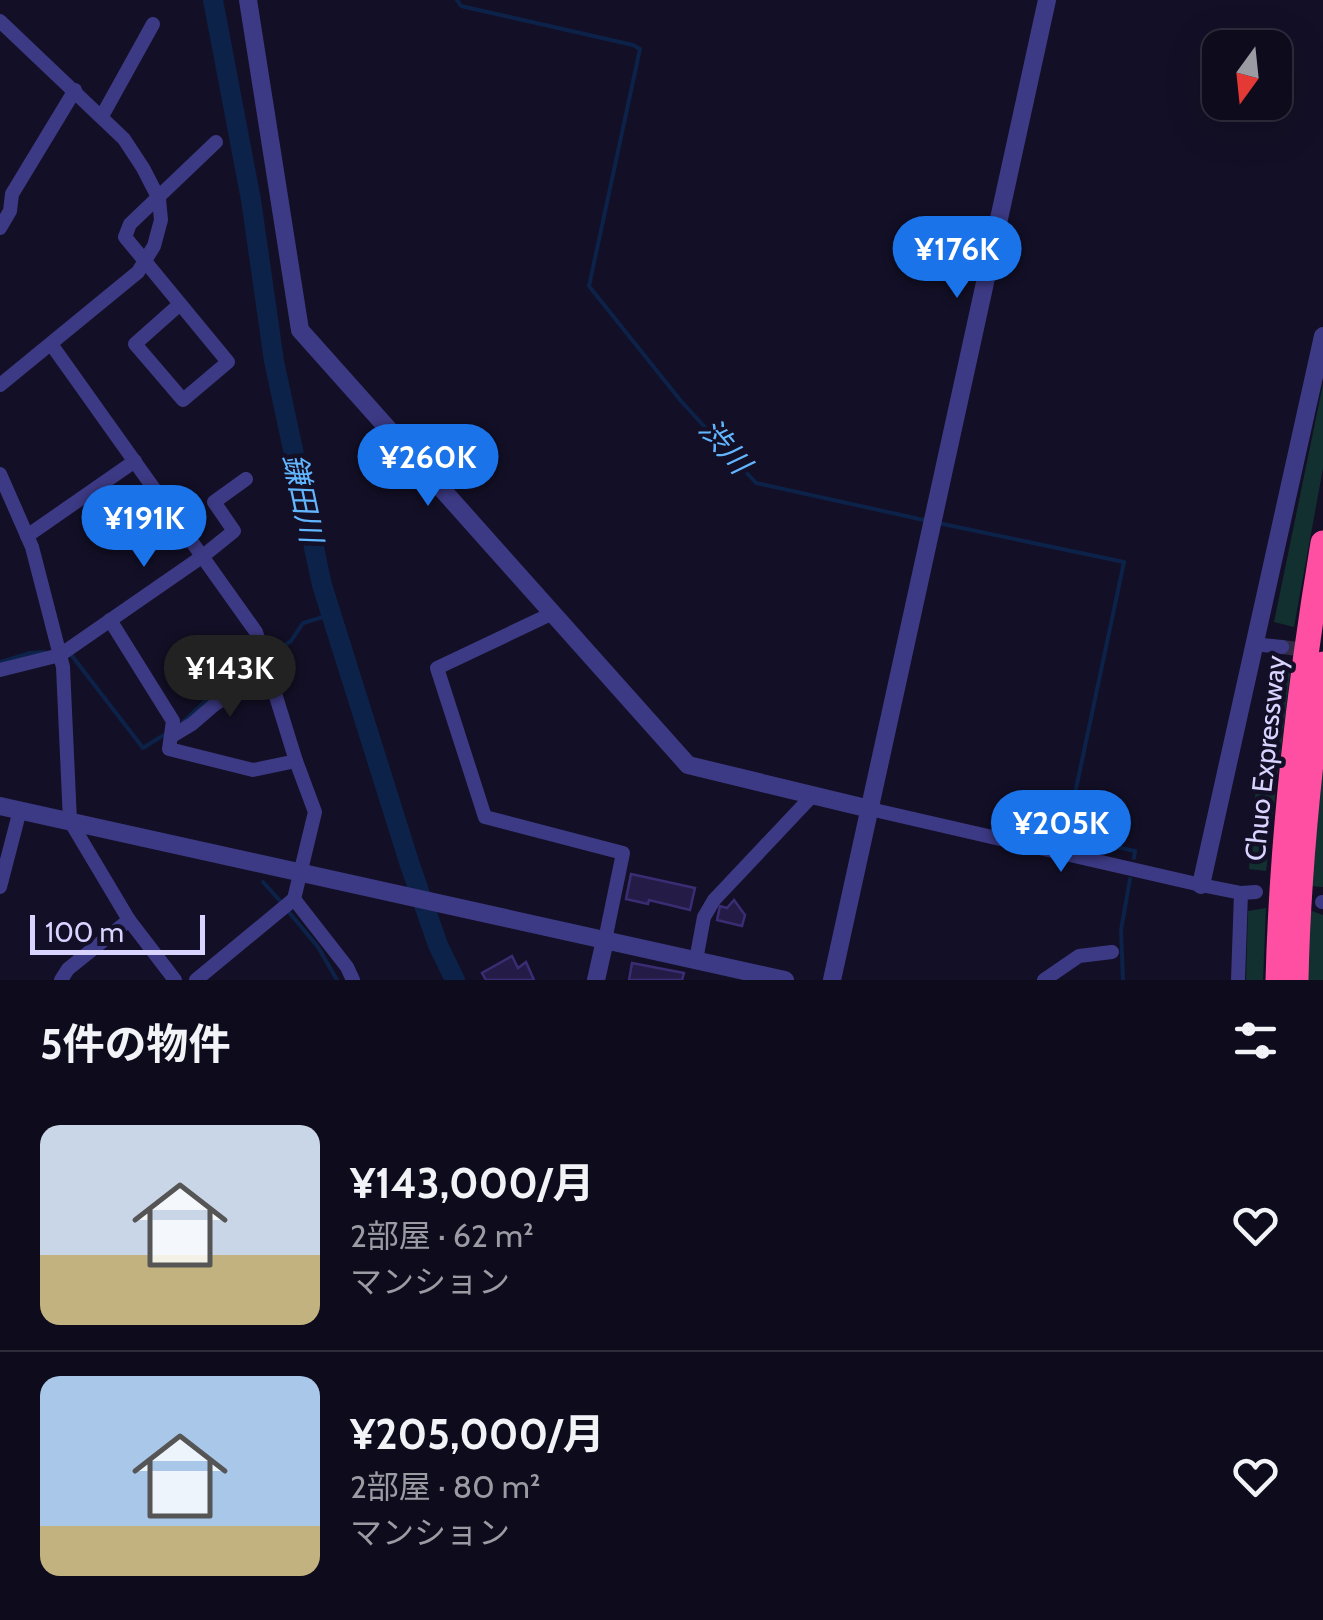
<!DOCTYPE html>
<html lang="ja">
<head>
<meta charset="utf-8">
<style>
	:root { --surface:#0e0b1c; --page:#171425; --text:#f1f3f6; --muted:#9b9ba3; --line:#2e2b3b; --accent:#1a73e8 }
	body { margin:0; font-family:Cabin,"Noto Sans JP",sans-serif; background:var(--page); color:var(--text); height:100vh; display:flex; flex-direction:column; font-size:38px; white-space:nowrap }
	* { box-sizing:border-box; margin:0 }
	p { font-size:32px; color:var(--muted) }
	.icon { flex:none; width:55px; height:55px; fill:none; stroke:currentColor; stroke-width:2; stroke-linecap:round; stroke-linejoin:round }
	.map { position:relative; height:980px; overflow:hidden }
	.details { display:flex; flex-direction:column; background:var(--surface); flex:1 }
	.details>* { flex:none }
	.needle { width:65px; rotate:195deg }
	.buttons { position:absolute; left:1202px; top:30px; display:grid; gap:20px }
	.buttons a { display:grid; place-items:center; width:90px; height:90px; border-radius:20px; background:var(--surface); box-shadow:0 10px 40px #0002,0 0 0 2px var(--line); font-size:50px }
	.scale { position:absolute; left:30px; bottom:25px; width:175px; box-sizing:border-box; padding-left:10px; border:5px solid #d9d4ff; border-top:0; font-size:28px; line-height:35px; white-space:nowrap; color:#d9d4ff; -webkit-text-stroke:8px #130f26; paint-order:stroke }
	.price { position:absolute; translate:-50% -85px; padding:0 22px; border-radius:35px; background:var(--accent); color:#fff; font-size:32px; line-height:65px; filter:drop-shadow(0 2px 5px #0008) }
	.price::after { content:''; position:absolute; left:50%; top:60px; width:30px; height:22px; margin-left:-15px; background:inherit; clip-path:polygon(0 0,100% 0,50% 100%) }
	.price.current { background:#222; color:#fff }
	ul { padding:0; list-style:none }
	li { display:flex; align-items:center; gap:30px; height:250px; padding:0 40px }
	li+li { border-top:2px solid var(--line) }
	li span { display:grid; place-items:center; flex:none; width:280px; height:200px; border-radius:20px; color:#555 }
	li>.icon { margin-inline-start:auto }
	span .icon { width:120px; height:120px; fill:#fffc; stroke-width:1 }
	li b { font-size:42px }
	h2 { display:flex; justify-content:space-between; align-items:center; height:120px; padding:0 40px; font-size:42px }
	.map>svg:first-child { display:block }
	.green { fill:#12302f }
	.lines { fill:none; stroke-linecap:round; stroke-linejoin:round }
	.stream { stroke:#0c2248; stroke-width:4 }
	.river { stroke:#0c2248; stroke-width:20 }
	.building { fill:#241b47; stroke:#3b2d73; stroke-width:2.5 }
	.minor-tunnel { stroke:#312d47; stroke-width:14; stroke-dasharray:14 7; stroke-linecap:butt }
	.minor { stroke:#3d3a85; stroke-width:14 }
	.tertiary { stroke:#3d3a85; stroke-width:18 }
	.motorway { stroke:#ff4fa3; stroke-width:25 }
	.labels { text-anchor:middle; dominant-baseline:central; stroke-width:9; stroke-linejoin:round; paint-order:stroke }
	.street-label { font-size:28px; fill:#d9d4ff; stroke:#130f26 }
	.water-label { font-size:30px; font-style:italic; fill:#62b6ff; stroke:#130f26 }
</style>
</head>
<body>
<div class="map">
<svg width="1323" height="980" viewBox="0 0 1323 980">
	<rect width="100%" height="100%" fill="#130f26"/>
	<!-- green -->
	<g class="green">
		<polygon points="1323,384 1323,468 1294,627 1274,622"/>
		<polygon points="1273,661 1291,667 1266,871 1249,869 1259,751"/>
		<polygon points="1323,766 1323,887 1311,886"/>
		<polygon points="1266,908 1263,980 1246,980 1248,911"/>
		<polygon points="1309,910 1323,915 1323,980 1307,980"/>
	</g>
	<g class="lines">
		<!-- stream -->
		<g class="stream">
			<polyline points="457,0 461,6 633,45 640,49 589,286 681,401 756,483 924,520"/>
			<polyline points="938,523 1124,562 1066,836 1135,851 1134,858"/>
			<polyline points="69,652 143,748 167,733"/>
			<polyline points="0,662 30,653 44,652"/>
			<polyline points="183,722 209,698 291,641 303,623 330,615"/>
			<polyline points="263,882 282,903"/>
			<polyline points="288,911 318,947 337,980"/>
			<polyline points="1123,980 1121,930 1130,879"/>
		</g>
		<!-- river -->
		<polyline class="river" points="213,0 251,200 274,361 322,585 410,865 438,945 455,980"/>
	</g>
	<!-- building -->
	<g class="building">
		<polygon points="631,874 695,888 690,910 649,900 648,904 626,899"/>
		<polygon points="734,900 745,915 742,926 717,920 720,906 727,908"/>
		<polygon points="512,956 518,968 526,962 534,980 486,980 482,973"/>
		<polygon points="632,963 684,973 682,980 629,980"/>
	</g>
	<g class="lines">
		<!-- minor-tunnel -->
		<polyline class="minor-tunnel" points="1282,647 1323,652"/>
		<!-- minor -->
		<g class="minor">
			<polyline points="0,21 124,139 143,168 159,199 161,220 154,246 138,272 0,385"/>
			<polyline points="102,116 153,24"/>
			<polyline points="0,228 10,211 12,194 75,90"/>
			<polyline points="180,304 135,344 183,400 228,362 125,237 130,224 216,142"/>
			<polyline points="51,344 256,632 296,761 315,812 294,899 196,980"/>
			<polyline points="0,474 32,547 63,667 70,821 129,920 175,980"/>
			<polyline points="27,536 135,461"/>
			<polyline points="553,613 437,668 485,817 623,853 605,940"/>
			<polyline points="110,620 173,721 169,749 253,770 296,761"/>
			<polyline points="1254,644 1282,647"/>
			<polyline points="0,670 60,655 203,556 234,531 214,502 246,479"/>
			<polyline points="172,736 192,724 214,705 266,670"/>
			<polyline points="870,809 1201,885 1241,893 1256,892"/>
			<polyline points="0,887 20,810"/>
			<polyline points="294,899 347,967 353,980"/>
			<polyline points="1322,902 1323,902"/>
			<polyline points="696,960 704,917 714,900 813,795"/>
			<polyline points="61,980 68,969 129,920"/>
			<polyline points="1044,980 1079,956 1112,952"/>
			<polyline points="1238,980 1241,893"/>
		</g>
		<!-- tertiary -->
		<g class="tertiary">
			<polyline points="248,0 300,330 688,765 870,809"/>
			<polyline points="0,806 785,980"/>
			<polyline points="1201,885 1323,336"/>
			<polyline points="596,980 605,940"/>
			<polyline points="832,980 1047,0"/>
		</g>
		<!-- motorway -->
		<g class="motorway">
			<path d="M 1278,980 C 1282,833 1299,687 1323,543"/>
			<path d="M 1296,980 C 1298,874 1309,769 1323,664"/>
		</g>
	</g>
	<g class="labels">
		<!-- street labels -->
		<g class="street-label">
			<text transform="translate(1265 758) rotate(-84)">Chuo Expressway</text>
		</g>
		<!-- water labels -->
		<g class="water-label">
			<text transform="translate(725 446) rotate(50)">渋川</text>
			<text transform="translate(303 498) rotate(78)">鎌田川</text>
		</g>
	</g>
</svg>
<div class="buttons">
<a><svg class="needle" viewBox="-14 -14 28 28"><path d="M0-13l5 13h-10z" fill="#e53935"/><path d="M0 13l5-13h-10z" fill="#9b9ba3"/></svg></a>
</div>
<div class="scale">100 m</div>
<b class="price" style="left:957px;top:301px">¥176K</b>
<b class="price" style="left:428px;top:509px">¥260K</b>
<b class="price" style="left:144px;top:570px">¥191K</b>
<b class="price current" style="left:230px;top:720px">¥143K</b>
<b class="price" style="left:1061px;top:875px">¥205K</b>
</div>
<section class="details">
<h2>5件の物件<svg class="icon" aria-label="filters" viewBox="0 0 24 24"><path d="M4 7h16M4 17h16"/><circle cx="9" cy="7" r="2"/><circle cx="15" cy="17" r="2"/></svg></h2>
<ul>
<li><span style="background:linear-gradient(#c9d6e8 65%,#c2b280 0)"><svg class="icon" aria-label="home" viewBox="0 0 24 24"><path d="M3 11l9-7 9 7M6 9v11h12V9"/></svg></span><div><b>¥143,000/月</b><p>2部屋 · 62 m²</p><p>マンション</p></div><svg class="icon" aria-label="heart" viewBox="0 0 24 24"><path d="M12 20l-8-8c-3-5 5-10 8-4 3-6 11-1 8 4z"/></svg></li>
<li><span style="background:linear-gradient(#a9c7e8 75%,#c2b280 0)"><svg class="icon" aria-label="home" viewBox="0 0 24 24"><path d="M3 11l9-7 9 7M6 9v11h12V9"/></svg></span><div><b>¥205,000/月</b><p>2部屋 · 80 m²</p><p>マンション</p></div><svg class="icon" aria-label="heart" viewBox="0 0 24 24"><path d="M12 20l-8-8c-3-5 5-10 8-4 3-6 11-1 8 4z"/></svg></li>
</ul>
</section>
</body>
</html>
